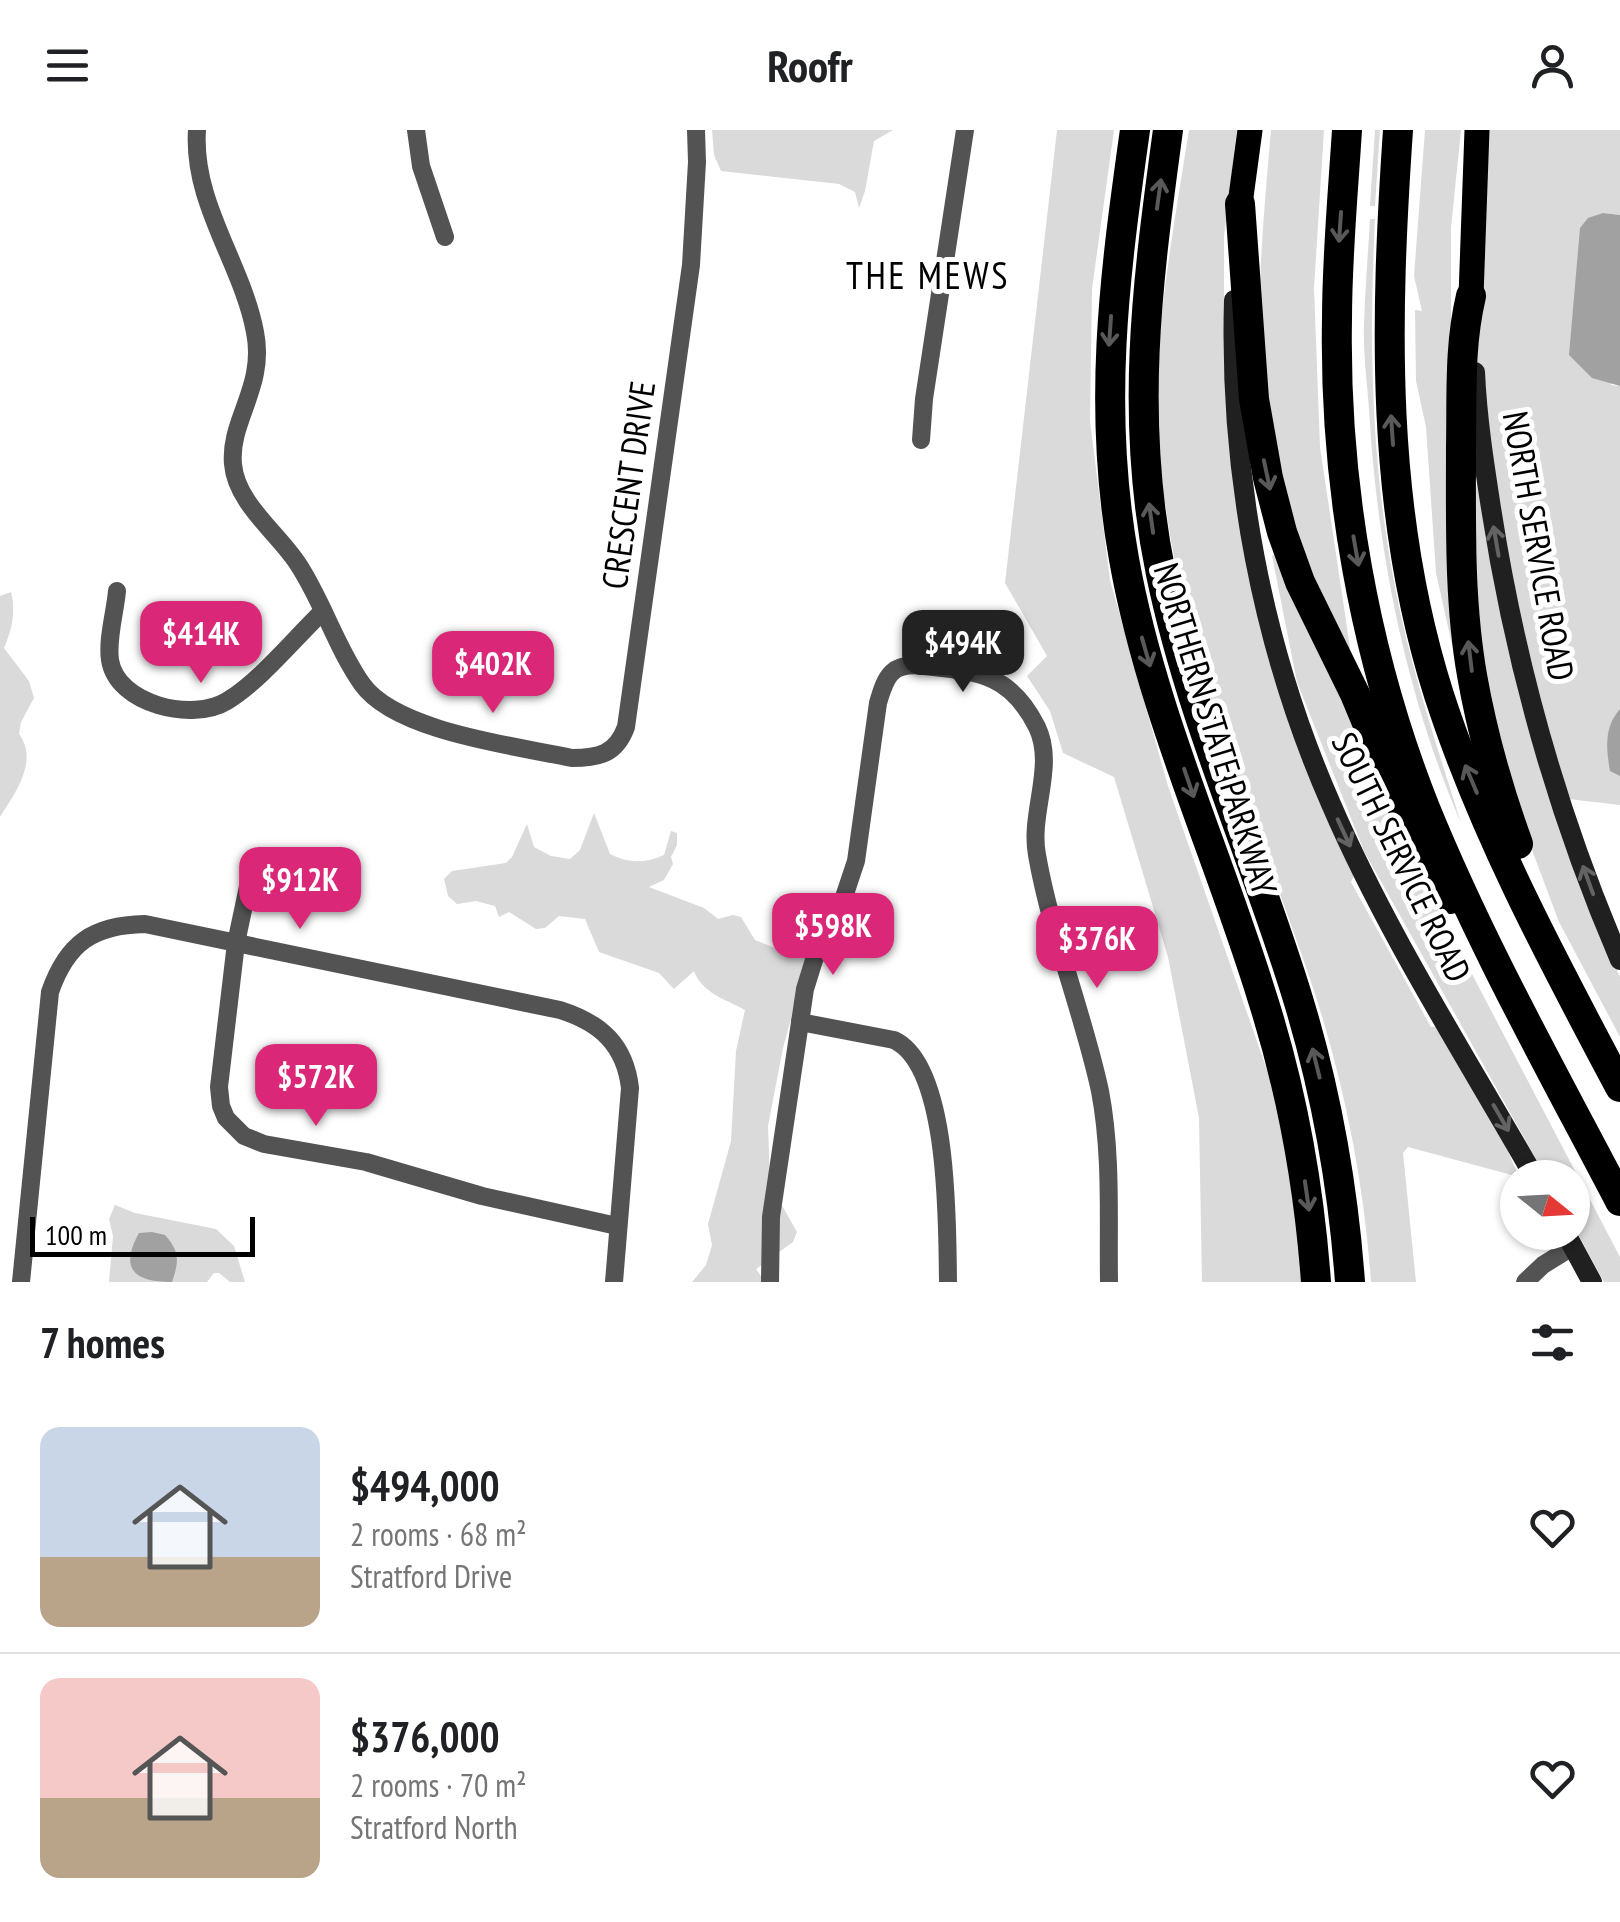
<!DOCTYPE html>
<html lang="en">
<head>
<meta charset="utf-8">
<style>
	:root { --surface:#fff; --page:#f2f2f2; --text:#202124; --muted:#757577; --line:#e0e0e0; --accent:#db2777 }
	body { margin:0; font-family:"PT Sans Narrow",sans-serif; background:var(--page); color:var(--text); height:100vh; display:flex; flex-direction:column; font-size:38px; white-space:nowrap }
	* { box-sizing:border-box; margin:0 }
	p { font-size:32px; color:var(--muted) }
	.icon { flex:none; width:55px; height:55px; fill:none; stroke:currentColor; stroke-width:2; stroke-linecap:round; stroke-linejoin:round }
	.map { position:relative; height:1152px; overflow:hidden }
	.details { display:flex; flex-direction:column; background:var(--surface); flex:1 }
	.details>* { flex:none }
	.needle { width:65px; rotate:108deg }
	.tools { position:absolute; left:1500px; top:1030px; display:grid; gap:20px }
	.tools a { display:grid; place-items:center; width:90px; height:90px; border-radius:50%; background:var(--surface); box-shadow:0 2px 8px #0004; font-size:50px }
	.scale { position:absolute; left:30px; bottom:25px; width:225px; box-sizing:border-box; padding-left:10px; border:5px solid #000; border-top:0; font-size:28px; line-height:35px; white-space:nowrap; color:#000; -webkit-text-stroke:8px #fff; paint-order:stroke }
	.price { position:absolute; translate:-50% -85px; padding:0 22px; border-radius:20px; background:var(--accent); color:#fff; font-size:32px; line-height:65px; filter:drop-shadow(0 2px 5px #0008) }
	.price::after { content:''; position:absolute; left:50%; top:60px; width:30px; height:22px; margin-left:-15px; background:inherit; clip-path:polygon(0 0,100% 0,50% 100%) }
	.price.on { background:#222; color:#fff }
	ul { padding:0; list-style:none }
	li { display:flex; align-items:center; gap:30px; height:250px; padding:0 40px }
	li+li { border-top:2px solid var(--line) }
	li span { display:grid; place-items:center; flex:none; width:280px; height:200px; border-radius:20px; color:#555 }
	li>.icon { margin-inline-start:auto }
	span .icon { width:120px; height:120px; fill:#fffc; stroke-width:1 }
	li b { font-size:42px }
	h2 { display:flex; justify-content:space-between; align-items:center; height:120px; padding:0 40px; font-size:42px }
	header { display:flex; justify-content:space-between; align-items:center; height:130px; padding:0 40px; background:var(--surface); font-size:45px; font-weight:600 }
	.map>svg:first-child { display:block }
	.green { fill:#dadada }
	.water { fill:#a1a1a1 }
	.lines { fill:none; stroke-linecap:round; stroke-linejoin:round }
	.minor { stroke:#535353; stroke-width:18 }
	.secondary { stroke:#202020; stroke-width:20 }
	.primary { stroke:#000; stroke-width:25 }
	.motorway { stroke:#000; stroke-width:30 }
	.oneway { stroke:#595959 }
	.oneway2 { stroke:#636363 }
	.labels { text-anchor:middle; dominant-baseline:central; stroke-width:10; stroke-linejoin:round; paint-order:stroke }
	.street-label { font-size:35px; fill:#000; stroke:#fff }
	.neighbourhood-label { font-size:38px; letter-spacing:2.5px; fill:#000; stroke:#fff }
</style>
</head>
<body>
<header><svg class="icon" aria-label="menu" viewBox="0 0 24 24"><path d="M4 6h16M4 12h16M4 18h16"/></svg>Roofr<svg class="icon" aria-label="person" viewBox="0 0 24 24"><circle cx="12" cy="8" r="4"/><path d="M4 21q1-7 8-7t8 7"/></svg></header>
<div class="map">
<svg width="1620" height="1152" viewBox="0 0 1620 1152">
	<rect width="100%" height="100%" fill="#fff"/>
	<!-- green -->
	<g class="green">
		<polygon points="712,0 948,0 893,0 874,11 865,61 859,78 855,62 839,54 721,41 714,25"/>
		<polygon points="1057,0 1114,0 1092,159 1090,291 1110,450 1168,656 1275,963 1300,1100 1303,1152 1202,1152 1199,988 1168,827 1114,647 1063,623 1050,581 1027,546 1047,526 1005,453"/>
		<path d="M 1189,0 L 1237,0 L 1224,106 L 1224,240 L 1236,378 L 1277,556 L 1355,743 L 1351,752 L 1431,897 L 1439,896 L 1503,1010 L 1519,1047 L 1408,1017 L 1403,1023 L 1416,1152 L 1371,1152 C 1364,1052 1344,951 1312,855 C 1262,705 1194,557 1169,399 C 1163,360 1156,310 1156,271 C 1158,180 1175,89 1189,0 Z"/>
		<path d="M 1271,0 L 1324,0 L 1314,158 L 1320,317 L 1351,524 C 1333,488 1311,452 1296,415 C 1244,281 1259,139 1271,0 Z"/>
		<polygon points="1375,0 1380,0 1375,76 1370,76"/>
		<polygon points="1425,0 1461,0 1451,98 1451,272 1459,546 1436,443 1426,297 1416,251 1415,180 1422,181 1414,146"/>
		<polygon points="1477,0 1620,0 1620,85 1603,83 1611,255 1620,256 1620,675 1560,668 1526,542 1477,256"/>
		<path d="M 1370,89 L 1375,89 C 1369,207 1371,325 1392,441 C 1407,527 1435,610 1461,693 C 1405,563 1377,419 1369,279 C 1367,251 1363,223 1364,195 C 1365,160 1368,125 1370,89 Z"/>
		<polygon points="1479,348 1586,770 1620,847 1620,907 1559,792 1508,656 1480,505 1474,366"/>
		<polygon points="1278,421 1439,781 1620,1127 1620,1152 1604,1152 1573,1095 1572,1048 1546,1047 1364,721 1297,552 1272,426"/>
		<path d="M 11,462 C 16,483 12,499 4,518 L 29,551 L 34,568 L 21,592 L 19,604 C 39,631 15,663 0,687 L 0,466 Z"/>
		<path d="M 594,683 L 610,724 C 629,733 644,734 664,725 L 671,701 L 677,703 L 677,715 L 671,727 L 673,734 L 664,750 L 649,757 L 704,778 L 718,789 L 733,785 L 741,787 L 755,810 L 785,822 L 804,819 L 811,821 L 803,877 L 791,889 L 783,918 L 768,996 L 770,1054 L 797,1102 L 793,1112 L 756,1139 L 765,1152 L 692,1152 L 706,1135 L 712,1115 L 708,1094 L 731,1011 L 736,921 L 745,880 C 725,869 702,863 694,841 L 674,859 L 659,843 L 599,822 L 585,789 L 559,786 L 545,798 L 536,799 L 509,782 L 499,787 L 495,776 L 476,771 L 457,774 L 448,766 L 444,749 L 452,741 L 506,733 L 512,727 L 527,694 L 534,717 L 551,726 L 570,729 L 580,720 Z"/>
		<polygon points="115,1075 135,1083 216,1099 234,1116 245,1152 230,1152 219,1143 214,1143 207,1152 109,1152 113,1106 109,1089"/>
	</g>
	<!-- water -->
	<g class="water">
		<polygon points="1603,83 1620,85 1620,256 1592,248 1569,225 1580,98 1588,88"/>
		<path d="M 1620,579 L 1620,646 L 1610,641 C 1606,618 1604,597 1620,579 Z"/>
		<path d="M 152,1102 L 165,1105 C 180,1122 179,1131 172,1152 C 134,1152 119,1139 139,1103 Z"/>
	</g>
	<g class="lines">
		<!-- minor -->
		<g class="minor">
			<path d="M 197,0 C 192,73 242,133 255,202 C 266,257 229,290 233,334 C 236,373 278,403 298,434 C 323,472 336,517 362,554 C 396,602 517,616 572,628 C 599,628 616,624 626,597 L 691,135 L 697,32 L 696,0"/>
			<polyline points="416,0 421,36 445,107"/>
			<polyline points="921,310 924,269 965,0"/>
			<path d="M 117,461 C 115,483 107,509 110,530 C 117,575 193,592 227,571 C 260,551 294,509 323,481"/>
			<polyline points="253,733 236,813 219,957 221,976 226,988 244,1006 264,1014 366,1032 482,1066 617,1096"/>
			<path d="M 800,892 L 894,910 C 950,936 947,1097 948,1152"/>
			<path d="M 21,1152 L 50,862 C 67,813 93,795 145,794 L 560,880 C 601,893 625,915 630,958 L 614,1152"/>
			<path d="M 770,1152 L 771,1087 L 805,859 L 814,830 L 842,773 L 856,731 L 878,573 C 886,545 892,532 924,536 C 978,542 1010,543 1037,597 C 1056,636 1029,683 1037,725 C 1051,805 1083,882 1100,961 C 1112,1024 1108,1089 1109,1152"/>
			<polyline points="1525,1152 1543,1135 1572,1117"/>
		</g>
		<!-- secondary -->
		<g class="secondary">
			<path d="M 1234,170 C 1229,342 1262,517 1331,674 C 1387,804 1465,925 1535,1048"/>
			<path d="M 1475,242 C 1477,288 1484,333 1491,378 C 1515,533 1558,686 1620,830"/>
			<polyline points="1565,1102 1592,1152"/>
		</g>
		<!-- primary -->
		<g class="primary">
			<polyline points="1240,74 1250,0"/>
			<polyline points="1471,166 1477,0"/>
		</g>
		<!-- motorway -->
		<g class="motorway">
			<path d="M 1135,0 C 1114,149 1097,279 1124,429 C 1151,581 1218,723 1263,870 C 1292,961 1309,1056 1316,1152"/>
			<path d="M 1168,0 C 1147,154 1129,289 1161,444 C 1191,590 1255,727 1298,869 C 1326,961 1343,1056 1350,1152"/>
			<path d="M 1347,0 C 1343,63 1337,126 1337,189 C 1334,353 1364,525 1425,678 C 1480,813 1552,941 1620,1071"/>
			<path d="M 1398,0 C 1385,190 1380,380 1439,565 C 1483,701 1553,831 1620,957"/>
			<polyline points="1240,74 1254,269 1268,348 1282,402 1300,452 1355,564 1426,734 1451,769"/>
			<path d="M 1471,166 C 1459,217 1462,265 1461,317 C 1461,392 1459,471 1472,545 C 1482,602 1498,659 1518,714"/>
		</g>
	</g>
	<!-- one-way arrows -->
	<defs><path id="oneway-shaft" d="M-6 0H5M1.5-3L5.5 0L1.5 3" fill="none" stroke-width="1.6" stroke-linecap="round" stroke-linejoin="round" transform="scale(2.5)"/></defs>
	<g class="oneway">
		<use href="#oneway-shaft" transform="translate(1159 64) rotate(-82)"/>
		<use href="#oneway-shaft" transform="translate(1340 97) rotate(94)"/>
		<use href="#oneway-shaft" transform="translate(1110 201) rotate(94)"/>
		<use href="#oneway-shaft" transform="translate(1392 300) rotate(-94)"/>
		<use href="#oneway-shaft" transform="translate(1267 345) rotate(78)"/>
		<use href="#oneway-shaft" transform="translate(1151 388) rotate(-98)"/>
		<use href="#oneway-shaft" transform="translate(1356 421) rotate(80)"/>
		<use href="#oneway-shaft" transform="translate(1146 522) rotate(74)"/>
		<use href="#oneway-shaft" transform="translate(1470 526) rotate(-97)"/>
		<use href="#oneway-shaft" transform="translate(1471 649) rotate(-113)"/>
		<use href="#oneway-shaft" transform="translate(1189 653) rotate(71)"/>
		<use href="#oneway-shaft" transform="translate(1316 933) rotate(-104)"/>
		<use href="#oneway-shaft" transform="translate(1307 1066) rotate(82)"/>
	</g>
	<g class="oneway2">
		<use href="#oneway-shaft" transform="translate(1496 411) rotate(-100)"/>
		<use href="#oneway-shaft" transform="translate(1344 703) rotate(65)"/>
		<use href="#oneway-shaft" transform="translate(1588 750) rotate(-110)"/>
		<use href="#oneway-shaft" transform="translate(1501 988) rotate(60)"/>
	</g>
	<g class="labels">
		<!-- street labels -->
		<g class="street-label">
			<text transform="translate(628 355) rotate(-82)">CRESCENT DRIVE</text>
			<text transform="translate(1539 416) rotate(80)">NORTH SERVICE ROAD</text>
			<text transform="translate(1216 599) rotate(73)">NORTHERN STATE PARKWAY</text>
			<text transform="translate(1402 727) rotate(64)">SOUTH SERVICE ROAD</text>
		</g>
		<!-- neighbourhood labels -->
		<g class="neighbourhood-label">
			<text x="928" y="144">THE MEWS</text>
		</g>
	</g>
</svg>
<div class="tools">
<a><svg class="needle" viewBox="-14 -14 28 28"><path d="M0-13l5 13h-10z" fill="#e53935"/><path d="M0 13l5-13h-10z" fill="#757577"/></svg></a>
</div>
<div class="scale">100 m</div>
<b class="price" style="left:201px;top:556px">$414K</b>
<b class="price on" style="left:963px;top:565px">$494K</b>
<b class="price" style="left:493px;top:586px">$402K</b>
<b class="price" style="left:300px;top:802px">$912K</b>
<b class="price" style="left:833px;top:848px">$598K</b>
<b class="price" style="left:1097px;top:861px">$376K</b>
<b class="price" style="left:316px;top:999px">$572K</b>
</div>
<section class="details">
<h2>7 homes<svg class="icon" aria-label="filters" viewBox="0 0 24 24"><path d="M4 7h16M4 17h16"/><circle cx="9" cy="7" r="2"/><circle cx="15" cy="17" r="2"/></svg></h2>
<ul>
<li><span style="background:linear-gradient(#c9d6e8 65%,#b9a48a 0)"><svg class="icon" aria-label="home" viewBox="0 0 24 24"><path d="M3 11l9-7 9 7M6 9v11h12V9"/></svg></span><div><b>$494,000</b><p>2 rooms · 68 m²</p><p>Stratford Drive</p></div><svg class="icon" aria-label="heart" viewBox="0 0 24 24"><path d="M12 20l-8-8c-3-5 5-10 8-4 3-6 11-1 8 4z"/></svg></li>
<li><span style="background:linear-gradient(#f6c9c9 60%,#b9a48a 0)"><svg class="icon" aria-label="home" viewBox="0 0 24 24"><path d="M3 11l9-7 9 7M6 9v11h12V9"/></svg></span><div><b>$376,000</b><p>2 rooms · 70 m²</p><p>Stratford North</p></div><svg class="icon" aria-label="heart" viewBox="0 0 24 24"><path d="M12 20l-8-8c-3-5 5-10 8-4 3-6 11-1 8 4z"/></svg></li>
</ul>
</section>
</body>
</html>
